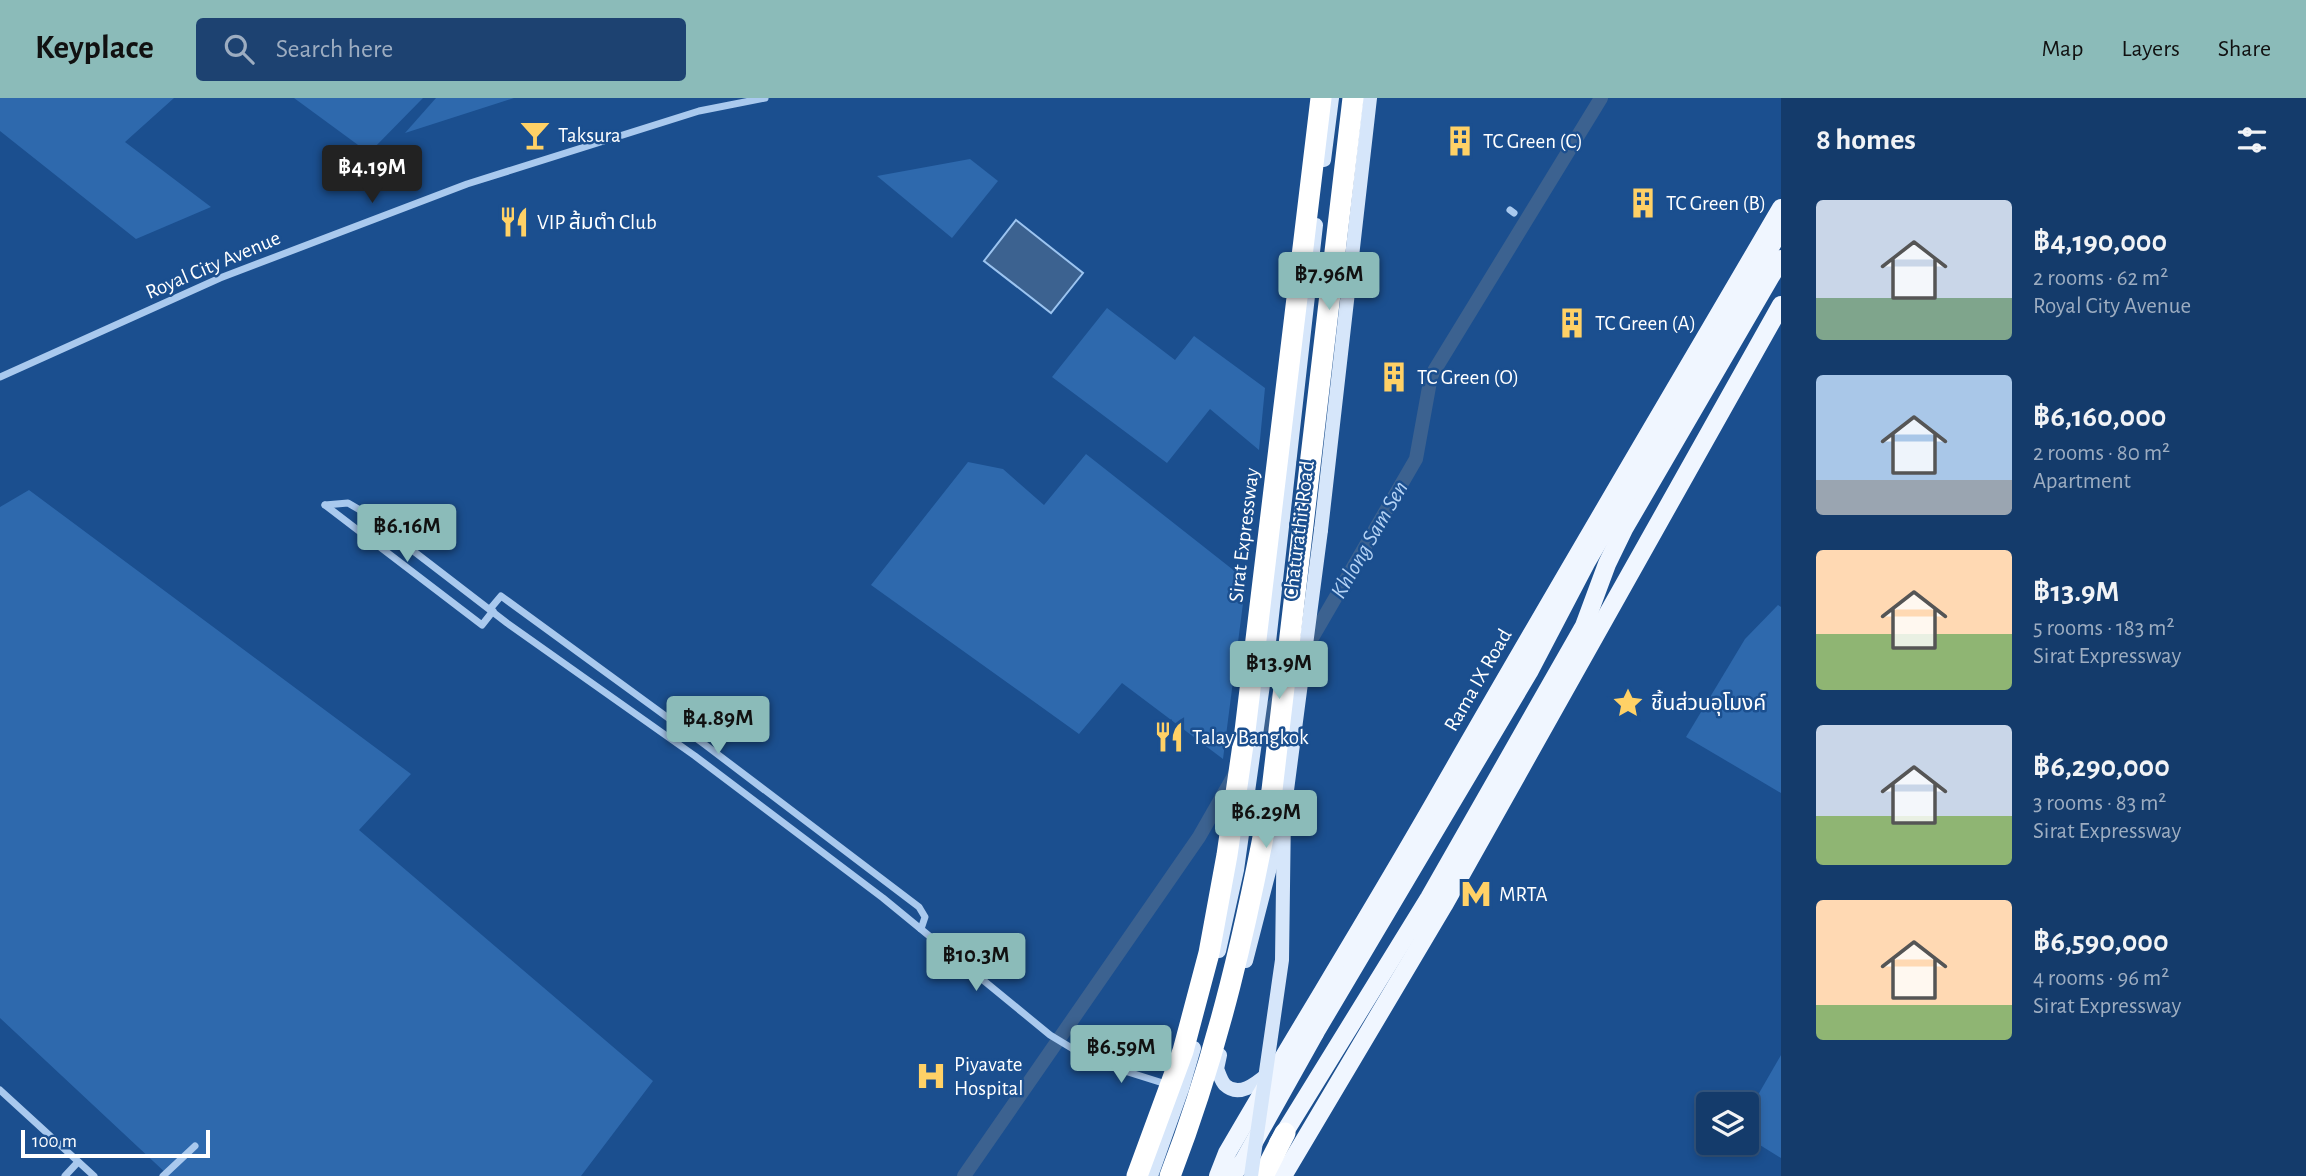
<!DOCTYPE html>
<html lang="en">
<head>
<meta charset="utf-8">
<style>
	:root { --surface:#143b6b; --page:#1d4271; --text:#f1f3f6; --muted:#9dadc1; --line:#33557e; --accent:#8bbbb9 }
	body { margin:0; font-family:"Alegreya Sans","Noto Sans Thai",sans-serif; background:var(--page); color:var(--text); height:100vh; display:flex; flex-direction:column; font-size:26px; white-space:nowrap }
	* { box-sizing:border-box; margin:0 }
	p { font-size:23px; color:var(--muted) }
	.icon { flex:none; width:38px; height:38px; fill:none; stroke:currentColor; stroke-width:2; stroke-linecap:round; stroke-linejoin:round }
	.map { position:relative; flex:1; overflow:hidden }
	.panel { display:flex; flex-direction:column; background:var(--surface); width:525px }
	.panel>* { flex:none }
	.fabs { position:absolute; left:1696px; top:994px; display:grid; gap:14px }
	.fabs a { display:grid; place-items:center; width:63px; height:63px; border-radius:7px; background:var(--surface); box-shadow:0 4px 10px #0003,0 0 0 2px var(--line); font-size:35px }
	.scale { position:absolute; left:21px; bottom:18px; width:189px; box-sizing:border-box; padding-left:7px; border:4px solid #fff; border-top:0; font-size:19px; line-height:24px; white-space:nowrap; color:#fff; -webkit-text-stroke:5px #1b4f8f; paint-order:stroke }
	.price { position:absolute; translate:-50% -60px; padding:0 16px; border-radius:7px; background:var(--accent); color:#111; font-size:23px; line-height:46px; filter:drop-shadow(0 2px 4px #0008) }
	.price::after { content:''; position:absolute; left:50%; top:42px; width:21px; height:16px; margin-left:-10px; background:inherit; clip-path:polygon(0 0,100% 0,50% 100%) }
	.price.selected { background:#222; color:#fff }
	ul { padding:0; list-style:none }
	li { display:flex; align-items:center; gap:21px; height:175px; padding:0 35px }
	li span { display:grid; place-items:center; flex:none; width:196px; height:140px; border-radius:7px; color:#555 }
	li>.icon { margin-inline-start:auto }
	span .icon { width:84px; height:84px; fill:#fffc; stroke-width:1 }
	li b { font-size:30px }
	h2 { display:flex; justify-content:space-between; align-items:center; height:84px; padding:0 35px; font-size:30px }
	header { display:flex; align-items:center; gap:42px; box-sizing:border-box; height:98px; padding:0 35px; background:var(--accent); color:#111 }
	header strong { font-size:33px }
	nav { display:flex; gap:38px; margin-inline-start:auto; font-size:24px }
	.search { width:490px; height:63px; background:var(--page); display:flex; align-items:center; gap:18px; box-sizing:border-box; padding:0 24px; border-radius:7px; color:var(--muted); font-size:26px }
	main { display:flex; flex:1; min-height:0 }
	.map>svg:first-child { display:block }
	.green { fill:#2e69ad }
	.water { fill:#3c6290; stroke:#9cc4f0; stroke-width:2 }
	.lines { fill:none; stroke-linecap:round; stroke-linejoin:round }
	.canal { stroke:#3c6290; stroke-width:14 }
	.minor { stroke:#a9c9ee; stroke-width:7 }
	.secondary { stroke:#d6e6fa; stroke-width:14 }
	.primary { stroke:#f0f6ff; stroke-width:18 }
	.motorway { stroke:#fff; stroke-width:21 }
	.secondary-bridge { stroke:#d6e6fa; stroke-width:14 }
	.primary-bridge { stroke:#f0f6ff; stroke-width:18 }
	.motorway-bridge { stroke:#fff; stroke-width:21 }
	.labels { text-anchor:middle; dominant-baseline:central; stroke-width:5; stroke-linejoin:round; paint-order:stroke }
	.poi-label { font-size:21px; fill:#fff; stroke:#1b4f8f; text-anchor:start }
	.street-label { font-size:21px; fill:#fff; stroke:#1b4f8f }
	.water-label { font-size:23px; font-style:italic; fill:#b5d3f5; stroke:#1b4f8f }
</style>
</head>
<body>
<header>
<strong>Keyplace</strong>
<div class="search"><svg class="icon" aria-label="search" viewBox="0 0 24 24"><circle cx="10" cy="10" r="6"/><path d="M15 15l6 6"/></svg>Search here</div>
<nav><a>Map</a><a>Layers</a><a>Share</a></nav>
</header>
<main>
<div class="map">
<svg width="1781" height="1078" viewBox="0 0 1781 1078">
	<rect width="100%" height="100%" fill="#1b4f8f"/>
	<!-- green -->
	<g class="green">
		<polygon points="0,0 174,0 125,44 211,109 136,141 0,33"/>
		<polygon points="294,0 423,0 369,55"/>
		<polygon points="436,0 514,0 405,35"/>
		<polygon points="970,61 998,83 952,140 877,78"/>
		<polygon points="1107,210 1175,262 1194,238 1265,290 1259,352 1210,311 1167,365 1052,279"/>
		<polygon points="1086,356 1246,482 1223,661 1122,585 1079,636 871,487 968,364 1003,371 1044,407"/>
		<polygon points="29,392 411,676 359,732 653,983 581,1078 169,1078 0,920 0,409"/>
		<polygon points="1778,507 1781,509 1781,695 1686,639 1745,541"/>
		<polygon points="1781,957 1781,1060 1747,1039 1747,1016"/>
	</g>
	<!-- water -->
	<polygon class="water" points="1016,122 1083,175 1051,215 984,163"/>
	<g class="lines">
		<!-- canal -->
		<g class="canal">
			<polyline points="1305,552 1416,361 1431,278 1601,0"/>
			<polyline points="1257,637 1280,597"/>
			<polyline points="964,1078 1199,739 1235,676"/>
		</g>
		<!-- minor -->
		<g class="minor">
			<polyline points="1510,112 1514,115"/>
			<polyline points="0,279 220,180 467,86 699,13 765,0"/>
			<polyline points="325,407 348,405 360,412 507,525 695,658 883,800 1050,937 1093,963 1166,986"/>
			<polyline points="325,407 482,527 493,513"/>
			<polyline points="490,511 501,498 704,646 919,809 925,819 921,831"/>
			<polyline points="0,992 94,1078"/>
			<polyline points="65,1078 78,1064"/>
			<polyline points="163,1078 195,1048"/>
		</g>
		<!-- secondary -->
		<g class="secondary">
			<polyline points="1324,62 1332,0"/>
			<polyline points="1321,432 1370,0"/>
			<polyline points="1219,853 1237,772 1269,544 1316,127"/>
			<polyline points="1246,863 1281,727"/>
			<path d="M 1220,957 L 1217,971 C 1219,975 1221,983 1225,987 C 1240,1001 1259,983 1270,974"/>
			<polyline points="1151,1078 1182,991 1194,950"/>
		</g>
		<!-- primary -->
		<g class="primary">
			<polyline points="1278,1045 1429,800 1584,528 1607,466 1624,431 1781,161"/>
			<path d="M 1218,1078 L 1227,1055 C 1296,936 1369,819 1437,700 C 1550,502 1666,307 1781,110"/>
			<polyline points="1232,1078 1244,1062 1315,935"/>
			<polyline points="1283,1078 1444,807 1781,207"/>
		</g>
		<!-- motorway -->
		<polyline class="motorway" points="1263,1078 1285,1035"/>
		<!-- secondary-bridge -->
		<polyline class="secondary-bridge" points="1251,1078 1282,862 1284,715 1321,432"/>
		<!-- primary-bridge -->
		<polyline class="primary-bridge" points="1315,935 1529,574 1586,465 1781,131"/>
		<!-- motorway-bridge -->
		<g class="motorway-bridge">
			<polyline points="1137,1078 1183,953 1209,855 1227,757 1245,633 1321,0"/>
			<path d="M 1170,1078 C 1218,954 1248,823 1272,692 L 1353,0"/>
		</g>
	</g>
	<!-- icons -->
	<defs>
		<g id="bar-bare" transform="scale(2.415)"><path d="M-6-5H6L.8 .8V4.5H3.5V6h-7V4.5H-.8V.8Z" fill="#ffd166" stroke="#1b4f8f" stroke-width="2.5" paint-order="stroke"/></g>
		<g id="building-bare" transform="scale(2.415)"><path d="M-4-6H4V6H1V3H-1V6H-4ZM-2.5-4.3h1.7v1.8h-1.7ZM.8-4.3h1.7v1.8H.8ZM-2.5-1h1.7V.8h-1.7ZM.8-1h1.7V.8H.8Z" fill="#ffd166" stroke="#1b4f8f" stroke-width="2.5" paint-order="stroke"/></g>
		<g id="restaurant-bare" transform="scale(2.415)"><path d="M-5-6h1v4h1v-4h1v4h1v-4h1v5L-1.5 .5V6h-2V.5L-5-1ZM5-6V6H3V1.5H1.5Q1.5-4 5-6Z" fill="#ffd166" stroke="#1b4f8f" stroke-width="2.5" paint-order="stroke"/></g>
		<g id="sight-bare" transform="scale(2.415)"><path d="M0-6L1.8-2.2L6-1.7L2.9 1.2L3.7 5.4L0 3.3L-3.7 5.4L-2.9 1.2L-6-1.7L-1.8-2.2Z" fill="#ffd166" stroke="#1b4f8f" stroke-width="2.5" paint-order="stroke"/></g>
		<g id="metro-bare" transform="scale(2.415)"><path d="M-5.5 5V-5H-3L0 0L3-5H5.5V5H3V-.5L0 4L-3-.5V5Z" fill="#ffd166" stroke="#1b4f8f" stroke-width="2.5" paint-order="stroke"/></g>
		<g id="hospital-bare" transform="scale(2.415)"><path d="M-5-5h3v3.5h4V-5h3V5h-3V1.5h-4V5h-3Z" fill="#ffd166" stroke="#1b4f8f" stroke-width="2.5" paint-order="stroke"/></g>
	</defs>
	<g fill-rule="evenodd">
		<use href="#bar-bare" x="535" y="37"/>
		<use href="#building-bare" x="1460" y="43"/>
		<use href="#building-bare" x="1643" y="105"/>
		<use href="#restaurant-bare" x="514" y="124"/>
		<use href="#building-bare" x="1572" y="225"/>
		<use href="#building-bare" x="1394" y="279"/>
		<use href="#sight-bare" x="1628" y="605"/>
		<use href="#restaurant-bare" x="1169" y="639"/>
		<use href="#metro-bare" x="1476" y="796"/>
		<use href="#hospital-bare" x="931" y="978"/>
	</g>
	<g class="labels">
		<!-- poi labels -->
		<g class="poi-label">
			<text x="558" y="37">Taksura</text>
			<text x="1483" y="43">TC Green (C)</text>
			<text x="1666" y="105">TC Green (B)</text>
			<text x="537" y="124">VIP ส้มตำ Club</text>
			<text x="1595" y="225">TC Green (A)</text>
			<text x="1417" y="279">TC Green (O)</text>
			<text x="1651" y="605">ชิ้นส่วนอุโมงค์</text>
			<text x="1192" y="639">Talay Bangkok</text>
			<text x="1499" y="796">MRTA</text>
			<text x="954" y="966">Piyavate<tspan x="954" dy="24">Hospital</tspan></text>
		</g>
		<!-- street labels -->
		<g class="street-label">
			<text transform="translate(213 167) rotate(-23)">Royal City Avenue</text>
			<text transform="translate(1299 432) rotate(-83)">Chaturathit Road</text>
			<text transform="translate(1244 437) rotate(-83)">Sirat Expressway</text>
			<text transform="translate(1478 582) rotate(-60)">Rama IX Road</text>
		</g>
		<!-- water labels -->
		<g class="water-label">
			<text transform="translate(1370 442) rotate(-60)">Khlong Sam Sen</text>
		</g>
	</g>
</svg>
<div class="fabs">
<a><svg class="icon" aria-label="layers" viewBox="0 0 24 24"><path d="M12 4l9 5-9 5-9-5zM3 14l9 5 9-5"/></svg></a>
</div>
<div class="scale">100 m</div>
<b class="price selected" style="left:372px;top:107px">฿4.19M</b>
<b class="price" style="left:1329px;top:214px">฿7.96M</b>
<b class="price" style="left:407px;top:466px">฿6.16M</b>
<b class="price" style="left:1279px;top:603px">฿13.9M</b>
<b class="price" style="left:718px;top:658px">฿4.89M</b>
<b class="price" style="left:1266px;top:752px">฿6.29M</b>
<b class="price" style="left:976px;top:895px">฿10.3M</b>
<b class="price" style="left:1121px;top:987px">฿6.59M</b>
</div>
<section class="panel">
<h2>8 homes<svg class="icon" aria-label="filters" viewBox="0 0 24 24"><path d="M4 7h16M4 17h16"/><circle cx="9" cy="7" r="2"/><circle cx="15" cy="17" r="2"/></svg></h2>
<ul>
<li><span style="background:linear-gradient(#c9d6e8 70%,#7fa58c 0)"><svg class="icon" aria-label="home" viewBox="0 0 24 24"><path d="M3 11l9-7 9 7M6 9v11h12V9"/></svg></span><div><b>฿4,190,000</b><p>2 rooms · 62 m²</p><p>Royal City Avenue</p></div></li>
<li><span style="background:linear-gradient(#a9c7e8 75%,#9aa5b1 0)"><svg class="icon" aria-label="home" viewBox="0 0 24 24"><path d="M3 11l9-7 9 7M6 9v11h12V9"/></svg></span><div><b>฿6,160,000</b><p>2 rooms · 80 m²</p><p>Apartment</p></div></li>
<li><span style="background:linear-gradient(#ffd9b3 60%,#8fb573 0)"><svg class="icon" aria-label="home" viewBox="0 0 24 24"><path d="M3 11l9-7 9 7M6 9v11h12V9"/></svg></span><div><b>฿13.9M</b><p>5 rooms · 183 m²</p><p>Sirat Expressway</p></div></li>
<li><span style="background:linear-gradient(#c9d6e8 65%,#8fb573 0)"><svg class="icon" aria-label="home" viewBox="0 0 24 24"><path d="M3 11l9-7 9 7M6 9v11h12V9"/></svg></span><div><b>฿6,290,000</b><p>3 rooms · 83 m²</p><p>Sirat Expressway</p></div></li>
<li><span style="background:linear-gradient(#ffd9b3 75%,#8fb573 0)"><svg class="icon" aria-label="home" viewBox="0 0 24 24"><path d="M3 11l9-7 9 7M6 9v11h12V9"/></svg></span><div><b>฿6,590,000</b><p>4 rooms · 96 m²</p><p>Sirat Expressway</p></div></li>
</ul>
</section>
</main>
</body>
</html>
